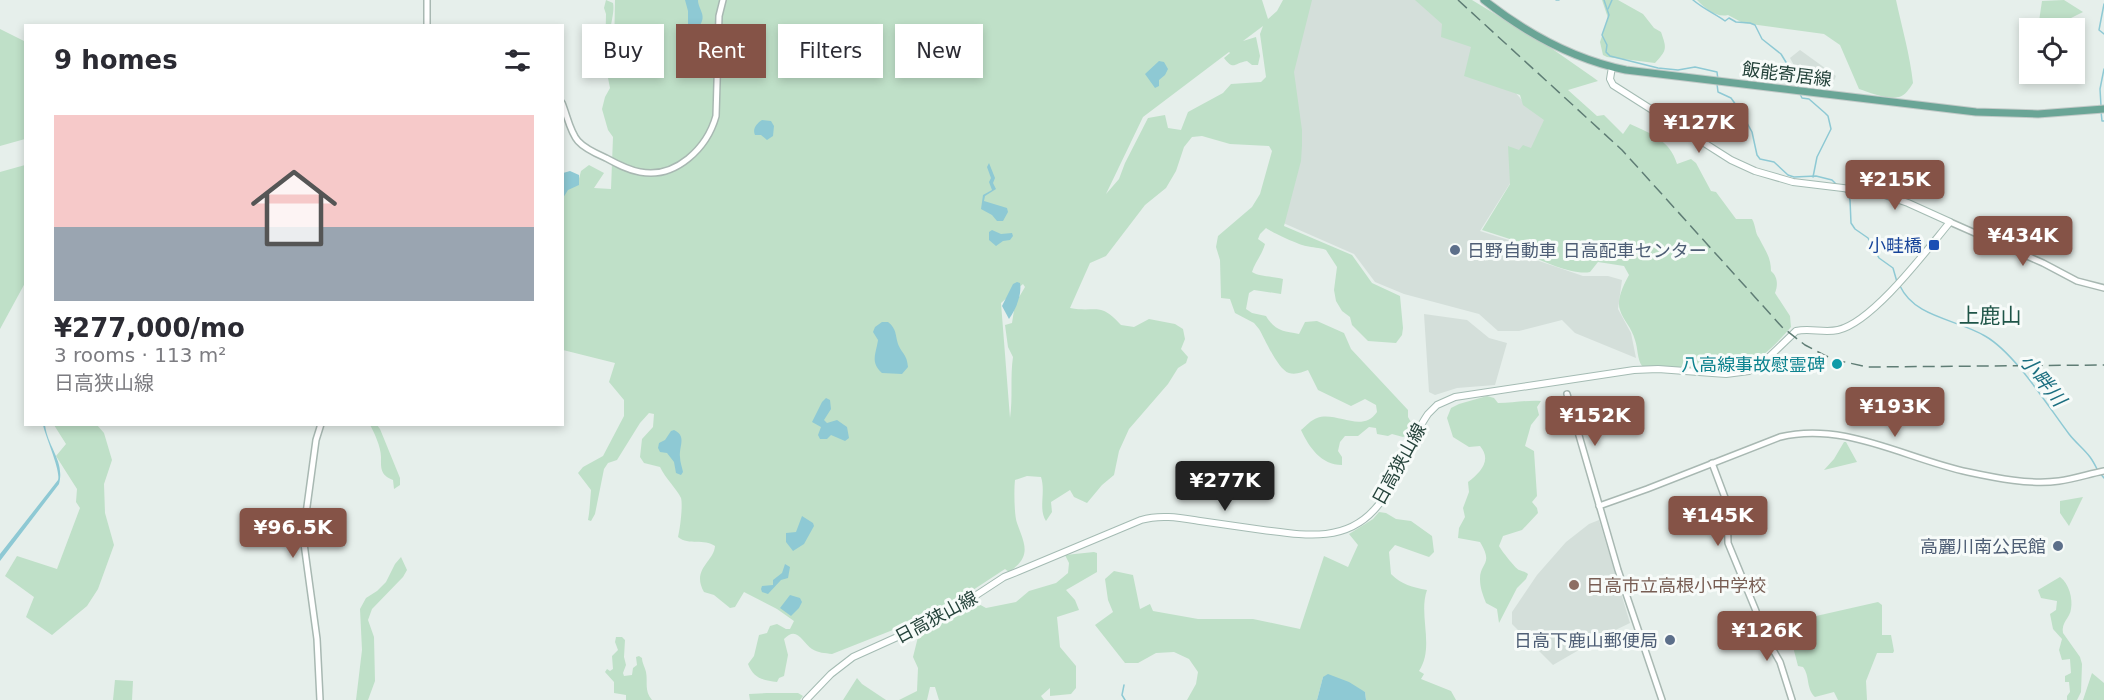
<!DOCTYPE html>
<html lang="en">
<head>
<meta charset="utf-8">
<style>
	:root { --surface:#fff; --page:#f2f2f3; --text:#2b2b33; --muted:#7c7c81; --line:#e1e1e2; --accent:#855347 }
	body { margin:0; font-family:"DejaVu Sans","Noto Sans JP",sans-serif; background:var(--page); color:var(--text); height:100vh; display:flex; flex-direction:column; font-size:22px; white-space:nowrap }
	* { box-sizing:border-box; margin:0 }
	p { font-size:20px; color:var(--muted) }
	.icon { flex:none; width:33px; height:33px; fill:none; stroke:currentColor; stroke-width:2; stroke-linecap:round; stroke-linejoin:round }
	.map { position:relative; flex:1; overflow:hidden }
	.side { position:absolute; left:24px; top:24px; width:540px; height:402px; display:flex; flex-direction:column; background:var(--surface); border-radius:0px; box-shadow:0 3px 9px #0003 }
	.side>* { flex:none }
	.banner { position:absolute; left:582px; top:24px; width:570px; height:54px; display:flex; gap:12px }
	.fabs { position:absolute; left:2019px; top:18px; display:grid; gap:12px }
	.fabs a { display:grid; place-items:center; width:66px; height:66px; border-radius:0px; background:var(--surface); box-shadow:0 3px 9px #0003; font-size:30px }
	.price { position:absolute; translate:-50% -51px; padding:0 14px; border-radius:6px; background:var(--accent); color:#fff; font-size:20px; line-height:39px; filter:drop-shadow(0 2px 3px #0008) }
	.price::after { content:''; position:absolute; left:50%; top:36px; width:18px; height:14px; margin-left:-9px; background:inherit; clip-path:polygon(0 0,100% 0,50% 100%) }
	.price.active { background:#222; color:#fff }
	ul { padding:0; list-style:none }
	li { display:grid; align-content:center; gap:12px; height:318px; padding:0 30px }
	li+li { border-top:2px solid var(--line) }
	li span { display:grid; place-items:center; height:186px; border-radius:0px; color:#555 }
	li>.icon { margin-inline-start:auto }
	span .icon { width:108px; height:108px; fill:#fffc; stroke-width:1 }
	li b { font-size:26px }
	h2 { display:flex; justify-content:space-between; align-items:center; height:72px; padding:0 30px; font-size:26px }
	.chip { padding:0 21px; border-radius:0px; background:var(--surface); box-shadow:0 3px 9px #0003; font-size:21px; line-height:54px }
	.chip.active { background:var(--accent); color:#fff }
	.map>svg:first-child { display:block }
	.built { fill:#d4dfda }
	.green { fill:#bfe0c8; fill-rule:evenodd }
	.water { fill:#8ec9d4 }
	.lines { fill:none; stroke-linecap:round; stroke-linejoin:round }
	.stream { stroke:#8ec9d4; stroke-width:1.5 }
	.tertiary-casing { stroke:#a8b8b2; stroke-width:8 }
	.secondary-casing { stroke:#a4bbb3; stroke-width:8 }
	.primary-casing { stroke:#c2cac8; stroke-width:9 }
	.tertiary { stroke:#fff; stroke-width:5 }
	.secondary { stroke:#fff; stroke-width:6 }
	.primary { stroke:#6aa596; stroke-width:7 }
	.rail { stroke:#5f7d75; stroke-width:1.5; stroke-dasharray:12 6; stroke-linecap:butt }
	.transit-dot { fill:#1a4fb4; stroke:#f7fbf9; stroke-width:2 }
	.service-dot { fill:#5c6f8a; stroke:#f7fbf9; stroke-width:2 }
	.culture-dot { fill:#0f9aa8; stroke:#f7fbf9; stroke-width:2 }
	.education-dot { fill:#8d6e63; stroke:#f7fbf9; stroke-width:2 }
	.labels { text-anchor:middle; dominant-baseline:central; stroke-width:6; stroke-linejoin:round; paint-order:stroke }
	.street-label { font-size:18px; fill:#24423a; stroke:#f7fbf9 }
	.transit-label { font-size:18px; fill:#164399; stroke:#f7fbf9; text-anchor:end }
	.service-label { font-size:18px; fill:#4e5e75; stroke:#f7fbf9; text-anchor:end }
	.culture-label { font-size:18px; fill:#0d838f; stroke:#f7fbf9; text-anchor:end }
	.education-label { font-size:18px; fill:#785e54; stroke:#f7fbf9; text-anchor:start }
	.water-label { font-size:20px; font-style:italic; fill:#1c6f80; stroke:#f7fbf9 }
	.quarter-label { font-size:21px; fill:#1f5548; stroke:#f7fbf9 }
</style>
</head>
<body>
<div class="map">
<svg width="2104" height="700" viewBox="0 0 2104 700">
	<rect width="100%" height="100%" fill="#e6efeb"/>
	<!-- built -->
	<g class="built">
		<polygon points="1307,0 1420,0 1475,45 1526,105 1547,121 1533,147 1480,231 1515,242 1515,252 1539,261 1583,276 1608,276 1622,280 1618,309 1631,333 1636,358 1575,333 1562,320 1519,331 1498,331 1479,314 1404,294 1375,282 1354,254 1281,222 1290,72"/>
		<polygon points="1800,50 1836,76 1833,83 1813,80 1796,69 1790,58"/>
		<polygon points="1424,314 1467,320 1489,338 1507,343 1495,385 1457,388 1435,395 1429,392"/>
		<polygon points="1599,520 1630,623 1603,636 1553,665 1512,624 1512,612 1537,575 1566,542 1589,524"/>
	</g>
	<!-- green -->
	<g class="green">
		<path d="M 606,0 L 613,3 C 616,17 603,39 614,51 L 615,0 L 1262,0 L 1268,19 L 1277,11 L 1283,0 L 1312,0 L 1294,72 L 1302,130 L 1302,145 L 1301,161 L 1284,226 L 1352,255 L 1372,283 L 1400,296 L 1403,328 L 1402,335 L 1396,343 L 1368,341 L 1352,325 L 1350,317 L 1342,311 L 1336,301 L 1334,290 L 1337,267 L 1326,250 C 1319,247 1313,248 1306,246 C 1299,245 1271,232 1266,228 L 1260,234 L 1258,239 L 1265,244 C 1262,255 1255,262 1252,272 C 1259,277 1274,276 1283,279 L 1281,294 L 1254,290 L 1249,293 L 1246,309 L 1252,313 L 1266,316 C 1275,331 1283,331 1299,334 L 1305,322 L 1317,321 L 1344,333 L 1351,349 L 1408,410 L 1408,417 L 1412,424 L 1409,435 L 1403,437 L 1392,434 L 1388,436 L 1377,434 L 1376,428 L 1369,427 L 1358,436 L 1345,436 L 1340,442 L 1338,451 L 1342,457 L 1342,465 C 1321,465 1309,447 1301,430 C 1306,426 1311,420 1317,418 C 1337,411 1362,434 1377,412 L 1376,405 L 1365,399 L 1351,406 L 1318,390 L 1308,370 C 1302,372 1296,375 1289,373 C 1278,370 1265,339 1259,329 L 1254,323 L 1235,313 L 1230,299 L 1221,298 L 1220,260 L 1216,247 L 1218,236 L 1252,207 L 1260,194 L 1272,151 L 1269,146 L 1230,144 L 1202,136 L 1192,137 L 1184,147 L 1176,171 L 1166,188 L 1145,205 L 1106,256 L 1090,263 L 1070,308 C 1097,313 1099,301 1121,325 L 1134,327 L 1149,319 L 1175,324 L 1183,329 L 1185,339 L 1181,349 L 1188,357 L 1186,363 L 1178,368 L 1168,384 L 1129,429 L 1119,451 L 1114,475 L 1102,485 L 1087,503 L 1074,497 L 1070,490 L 1051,502 L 1052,512 L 1046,521 C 1038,509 1046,492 1041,477 L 1027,476 L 1015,480 C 1014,488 1014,515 1017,523 C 1025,545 1032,556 1009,572 L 1005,569 L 941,611 L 832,654 C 825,653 818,653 812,649 C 802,642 797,625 784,639 L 788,655 L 784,676 L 779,678 L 777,682 C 763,680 754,679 748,664 L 754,656 L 759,635 L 767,633 L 770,626 L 777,624 L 786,629 L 790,629 L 794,621 L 777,609 L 744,592 L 735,607 L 730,608 L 714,595 L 704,592 C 691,569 714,562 715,546 C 704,538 689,546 678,537 C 680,529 683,506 681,498 C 677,489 665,478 660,467 L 644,463 L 640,457 L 642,439 L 653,427 L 654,414 L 649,413 L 640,423 L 617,460 L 608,463 L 604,469 L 595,514 L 591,521 L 588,520 C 590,510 590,500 591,490 L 578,473 L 583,467 L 603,456 L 624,416 L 624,400 L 609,382 L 615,363 L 563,350 L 563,185 L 577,186 L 581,171 L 589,165 L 604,173 L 594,188 L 611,189 L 613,137 L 608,130 L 602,109 L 605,97 L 610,88 L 605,63 L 606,14 L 604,8 ZM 1263,26 L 1260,34 L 1266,77 L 1261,82 L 1231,84 L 1223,93 L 1188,112 L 1181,130 L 1168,128 L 1165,115 L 1148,118 L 1125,163 L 1119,179 L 1106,194 L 1143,117 L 1229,52 L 1230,53 L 1224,58 C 1234,71 1234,63 1247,61 L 1252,65 L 1258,65 L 1260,56 L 1256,37 L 1243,41 ZM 1023,284 L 1025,287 L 1015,304 L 1012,323 L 1005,325 L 1008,347 L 1013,357 C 1010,377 1013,398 1010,418 L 1001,303 Z"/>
		<path d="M 1415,0 L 1472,0 L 1551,48 L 1594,78 L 1598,81 L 1568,90 L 1597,116 L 1604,115 L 1623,134 L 1630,124 C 1651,134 1670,140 1677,164 L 1691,159 L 1696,163 L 1711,191 L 1716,192 L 1736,219 L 1752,219 C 1756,226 1755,233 1759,238 C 1765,250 1771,257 1771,271 C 1778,277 1778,285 1775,293 L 1790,316 L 1791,327 C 1777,343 1761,360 1741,368 L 1707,357 L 1700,360 L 1698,368 L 1642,366 C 1637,359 1638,348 1635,340 C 1632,328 1623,320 1620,310 C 1616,300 1624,284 1629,275 L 1624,266 L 1598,262 L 1590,272 C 1572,276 1535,258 1519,250 L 1516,241 L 1482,230 L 1510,184 L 1508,146 L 1519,150 L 1523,145 L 1531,148 L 1544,120 L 1523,105 L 1520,95 L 1464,76 L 1471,47 L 1441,37 L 1442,24 Z"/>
		<path d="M 1602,0 L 1618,0 L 1643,14 L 1654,28 L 1661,32 C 1667,49 1667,50 1655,63 L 1607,57 L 1603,55 L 1600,42 L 1608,18 Z"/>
		<path d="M 1697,0 L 1896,0 C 1902,28 1910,55 1913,83 C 1910,88 1905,96 1899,97 C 1887,100 1871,93 1859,89 L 1840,45 L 1824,34 L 1743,23 L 1728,15 C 1716,18 1705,8 1697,0 Z"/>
		<polygon points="2064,0 2083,12 2065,21 2062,23 2063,28 2038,28 2042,1"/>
		<polygon points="0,29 26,42 25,139 0,146"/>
		<polygon points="25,165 25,283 0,329 0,172"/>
		<path d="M 1487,396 L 1494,398 L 1498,403 C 1513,403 1526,400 1541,401 L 1537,407 L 1539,415 L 1531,425 L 1525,446 L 1534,451 L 1537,496 L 1532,502 L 1537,508 L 1538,513 L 1522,530 L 1503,536 L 1499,546 C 1501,550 1515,568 1519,570 C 1522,571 1526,572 1528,574 L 1526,579 L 1517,588 L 1499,623 L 1497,609 L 1486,603 C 1483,595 1480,588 1480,579 C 1480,562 1494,565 1480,542 L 1458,538 L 1459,528 L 1465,517 L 1463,508 L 1469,492 L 1468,482 C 1481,472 1492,460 1480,446 L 1469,447 L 1453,437 L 1447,418 L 1451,408 L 1459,404 Z"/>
		<polygon points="54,425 97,425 104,433 112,460 104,484 105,513 114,545 98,589 87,606 52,635 26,617 34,597 5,576 17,556 57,569 80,508 76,502 77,489 56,456 66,444"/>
		<path d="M 370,425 L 377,425 L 380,429 L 400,478 L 400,485 L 394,489 L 393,480 C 380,475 381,468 381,457 C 381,447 374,432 370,425 Z"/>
		<polygon points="1844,442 1846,442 1857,462 1824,470 1834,459"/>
		<polygon points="2083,497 2069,526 2060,513 2060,501"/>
		<path d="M 1379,512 L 1386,513 L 1396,519 L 1411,521 L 1432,536 L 1434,552 L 1429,557 L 1395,545 L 1389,552 L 1391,574 C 1402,585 1412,587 1427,590 C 1418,615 1435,647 1419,671 L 1424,674 L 1421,679 L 1451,691 L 1456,700 L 1366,700 L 1365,692 L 1323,677 L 1317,700 L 1187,700 L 1196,684 L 1198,672 L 1189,659 L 1174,652 L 1156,653 L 1138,663 L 1125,663 L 1095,625 L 1113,612 L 1108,600 L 1105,579 L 1114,571 L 1133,575 L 1140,609 L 1150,604 L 1153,611 L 1198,619 L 1253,619 L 1300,629 L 1324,556 L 1348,567 L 1358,545 L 1349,534 L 1373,519 Z"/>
		<polygon points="1094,552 1097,553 1097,572 1066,590 1075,600 1079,610 1057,617 1060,647 1076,666 1076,688 1071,694 1050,696 1050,688 1041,696 1044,700 939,700 935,687 930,687 927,700 899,700 917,691 918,668 913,657 918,637 975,602 986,608 1016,602 1029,591 1056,583 1068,573 1069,563 1065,555"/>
		<polygon points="401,557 407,570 403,577 372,609 368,620 374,637 375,681 368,700 356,700 362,650 360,609 366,598 377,591 386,582 395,564"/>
		<path d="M 2060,577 C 2069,583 2073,599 2071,609 C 2070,618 2061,622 2063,633 L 2080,657 L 2082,664 L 2081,692 L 2077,700 L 2067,700 L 2067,696 L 2070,692 L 2069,682 L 2065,682 L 2065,676 L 2071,673 L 2070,659 L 2062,660 L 2059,650 L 2062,639 L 2053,629 L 2050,614 L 2056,610 L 2057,601 L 2041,598 L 2038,590 Z"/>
		<path d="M 1878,602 L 1882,605 L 1882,635 L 1891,635 L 1894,651 L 1893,653 L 1877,653 L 1866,681 L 1867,700 L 1838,700 L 1834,692 L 1815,697 C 1806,689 1810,676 1803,667 L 1798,666 L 1792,643 L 1797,636 L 1794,621 Z"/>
		<path d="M 616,637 L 622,637 L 625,640 L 624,657 L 626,665 L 623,673 L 624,676 L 632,675 L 633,668 L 637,665 L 636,657 L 639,656 L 642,658 C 642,663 645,667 646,672 C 648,682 644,691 652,700 L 626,700 L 626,695 L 614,693 L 614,682 L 605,672 L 607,669 L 610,671 L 613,669 L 612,656 L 618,650 L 615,642 Z"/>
		<polygon points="2092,673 2104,683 2104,700 2083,700"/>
		<polygon points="857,678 862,684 886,700 843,700"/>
		<polygon points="115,680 133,681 132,700 113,700"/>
		<polygon points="767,693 798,693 803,696 800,700 750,700 749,694"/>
	</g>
	<!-- water -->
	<g class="water">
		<path d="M 685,0 L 698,0 C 698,9 707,15 700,25 L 692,28 L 688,25 L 688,11 Z"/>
		<polygon points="928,27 932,27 944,42 943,48 935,53 930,48 930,39 927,33"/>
		<polygon points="695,31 706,37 705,45 711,57 708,65 691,58 692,53 699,48 694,39"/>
		<polygon points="1159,61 1164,62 1168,69 1165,75 1159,80 1159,86 1155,88 1145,74"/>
		<path d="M 762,120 L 771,121 L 774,126 L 773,136 L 767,140 L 761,135 L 755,135 C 752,129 757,123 762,120 Z"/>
		<polygon points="989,163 995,178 993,183 996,189 985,196 984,201 1007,208 1008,212 1003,221 997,221 992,215 981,209 983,195 992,190 989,182 991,178 987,167"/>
		<polygon points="570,171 579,175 579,185 568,190 563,198 563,173"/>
		<polygon points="992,230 1001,234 1012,233 1013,236 1010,240 1003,241 996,246 989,240 989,232"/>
		<path d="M 1017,282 L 1020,283 C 1022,295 1016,309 1009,319 L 1002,306 L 1013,284 Z"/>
		<path d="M 882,322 L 888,322 C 897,329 895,335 898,344 C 902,354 907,354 908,367 L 902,374 L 882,373 C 870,362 876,354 878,340 L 873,332 L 875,327 Z"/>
		<polygon points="826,398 830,400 831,409 824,420 827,423 837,420 847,427 849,438 845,441 831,435 827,439 820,439 818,435 821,427 812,422 822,402"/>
		<path d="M 43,425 L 45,425 C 48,448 65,461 59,484 L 0,561 L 0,554 L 58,480 C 61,471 46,438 43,425 Z"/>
		<path d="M 674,430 C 687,436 679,446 680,457 C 680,462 682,467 683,472 L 681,475 L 676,473 L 674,462 L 667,453 L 660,452 L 658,448 L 659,443 L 665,440 L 671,431 Z"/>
		<polygon points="802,516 813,523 814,526 804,544 793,551 786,542 786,533 796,532"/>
		<polygon points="785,564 790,567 788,578 781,580 768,594 762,592 761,589 762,586 773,585 773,580 782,573"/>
		<polygon points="790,595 800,598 802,602 799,608 791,616 780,608"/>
		<polygon points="1328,674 1349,682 1365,692 1366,700 1317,700 1323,677"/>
	</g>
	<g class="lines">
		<!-- stream -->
		<g class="stream">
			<polyline points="1556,0 1559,0"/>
			<polyline points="1604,0 1609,15 1602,35 1607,45 1606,52 1610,56 1658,68 1678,70 1695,67 1717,72 1718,80"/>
			<path d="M 1693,0 C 1705,10 1714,13 1725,21 L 1729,18 L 1736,22 L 1750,23 L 1755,25 L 1762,39 L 1781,54 L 1795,77 L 1799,89"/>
			<polyline points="2104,4 2099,30 2104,34"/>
			<polyline points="1608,9 1612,0"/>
			<polyline points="1717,84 1718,92 1731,98 1741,112 1752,132 1757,155 1760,159 1774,162 1788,175 1794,177 1816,176 1832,180 1836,184"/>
			<polyline points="1800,94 1802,98 1809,99 1825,113 1828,116 1831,129 1817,157 1813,177"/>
			<polyline points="2101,106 2100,89 2104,69"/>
			<polyline points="2101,111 2102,121 2104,121"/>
			<polyline points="1844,191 1848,194 1850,200 1851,223 1855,229 1868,238 1879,258 1893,268 1897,282"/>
			<path d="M 1900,286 C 1915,318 1957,319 1985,336 C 2015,353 2047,405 2069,434 C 2075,442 2084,449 2090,457 C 2093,461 2095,465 2097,469"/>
			<polyline points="2100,473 2104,478"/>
			<polyline points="1124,685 1122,695 1125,700"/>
		</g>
		<!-- tertiary casing -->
		<g class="tertiary-casing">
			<g id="tertiary">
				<polyline points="427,0 427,26"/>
				<path d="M 562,103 C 567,115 570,132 578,141 C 585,149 597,154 606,158 C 617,164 628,170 640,172 C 676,179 707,148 716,116 L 719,16 L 723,0"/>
				<polyline points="1950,222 2043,263 2077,281 2104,288"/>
				<polyline points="1567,394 1618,570 1662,700"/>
				<polyline points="1712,463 1727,503 1728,543 1756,611 1760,627 1780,662 1792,700"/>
				<path d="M 1599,506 L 1647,489 L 1780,437 C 1844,421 1906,459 1968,472 C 1996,478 2030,485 2059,481 C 2074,479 2089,474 2104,471"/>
				<polyline points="320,700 317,639 303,536 316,440 321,424"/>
			</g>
		</g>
		<!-- secondary casing -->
		<g class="secondary-casing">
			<path id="secondary" d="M 806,700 L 831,674 L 853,657 L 946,615 L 1004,577 L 1019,571 L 1141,520 C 1161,514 1181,518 1200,521 C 1221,524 1242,527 1263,530 C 1303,535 1344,543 1374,510 C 1399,483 1407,444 1428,414 L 1437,405 L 1455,397 L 1634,370 L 1658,369 L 1726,374 L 1749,371 L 1767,359 L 1796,331 C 1810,328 1824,333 1838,330 C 1873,322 1926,251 1950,222 L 1908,203 L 1876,192 L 1793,182 L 1755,171 L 1731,160 L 1613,85 L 1610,79 L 1612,67"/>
		</g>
		<!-- primary casing -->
		<g class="primary-casing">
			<path id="primary" d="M 1484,0 C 1526,33 1572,59 1626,70 L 1976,112 L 2038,114 L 2104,109"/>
		</g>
		<!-- tertiary -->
		<use href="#tertiary" class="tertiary"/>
		<!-- secondary -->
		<use href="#secondary" class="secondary"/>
		<!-- primary -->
		<use href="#primary" class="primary"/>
		<!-- rail -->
		<polyline class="rail" points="1458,0 1622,150 1782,327 1805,345 1826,356 1840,361 1868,367 2104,365"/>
	</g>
	<!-- markers -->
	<rect class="transit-dot" x="1928" y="239" width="12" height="12" rx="3"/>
	<g class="service-dot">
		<circle cx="1455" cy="250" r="6"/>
		<circle cx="2058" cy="546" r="6"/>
		<circle cx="1670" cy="640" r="6"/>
	</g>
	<circle class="culture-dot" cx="1837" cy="364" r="6"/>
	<circle class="education-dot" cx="1574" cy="585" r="6"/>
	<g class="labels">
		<!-- street labels -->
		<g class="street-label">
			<text transform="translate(1787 74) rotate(7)">飯能寄居線</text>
			<text transform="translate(1399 464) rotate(-61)">日高狭山線</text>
			<text transform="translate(936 617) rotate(-28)">日高狭山線</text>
		</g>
		<!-- transit labels -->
		<g class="transit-label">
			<text x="1922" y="245">小畦橋</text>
		</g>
		<!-- service labels -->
		<g class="service-label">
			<text x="1467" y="250" text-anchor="start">日野自動車 日高配車センター</text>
			<text x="2046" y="546">高麗川南公民館</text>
			<text x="1658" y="640">日高下鹿山郵便局</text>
		</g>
		<!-- culture labels -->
		<g class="culture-label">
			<text x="1825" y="364">八高線事故慰霊碑</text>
		</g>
		<!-- education labels -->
		<g class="education-label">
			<text x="1586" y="585">日高市立高根小中学校</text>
		</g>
		<!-- water labels -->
		<g class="water-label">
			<text transform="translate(2043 380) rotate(51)">小畔川</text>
		</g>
		<!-- quarter labels -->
		<g class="quarter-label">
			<text x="1990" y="316">上鹿山</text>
		</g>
	</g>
</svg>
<div class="fabs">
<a><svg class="icon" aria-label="locate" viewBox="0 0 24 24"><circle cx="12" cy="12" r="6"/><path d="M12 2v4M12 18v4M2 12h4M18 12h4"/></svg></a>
</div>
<b class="price" style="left:1699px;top:154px">¥127K</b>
<b class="price" style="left:1895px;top:211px">¥215K</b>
<b class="price" style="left:2023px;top:267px">¥434K</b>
<b class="price" style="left:1895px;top:438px">¥193K</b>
<b class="price" style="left:1595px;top:447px">¥152K</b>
<b class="price active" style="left:1225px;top:512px">¥277K</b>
<b class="price" style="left:1718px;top:547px">¥145K</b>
<b class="price" style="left:293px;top:559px">¥96.5K</b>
<b class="price" style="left:1767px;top:662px">¥126K</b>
<div class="banner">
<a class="chip">Buy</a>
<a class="chip active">Rent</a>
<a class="chip">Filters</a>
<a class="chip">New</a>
</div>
<section class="side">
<h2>9 homes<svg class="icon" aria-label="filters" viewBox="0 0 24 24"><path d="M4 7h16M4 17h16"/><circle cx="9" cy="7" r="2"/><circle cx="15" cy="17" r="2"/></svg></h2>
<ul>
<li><span style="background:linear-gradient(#f6c9c9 60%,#9aa5b1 0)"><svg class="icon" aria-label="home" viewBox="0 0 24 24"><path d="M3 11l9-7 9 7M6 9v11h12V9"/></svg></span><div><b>¥277,000/mo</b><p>3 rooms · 113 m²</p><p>日高狭山線</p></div></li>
</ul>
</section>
</div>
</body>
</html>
